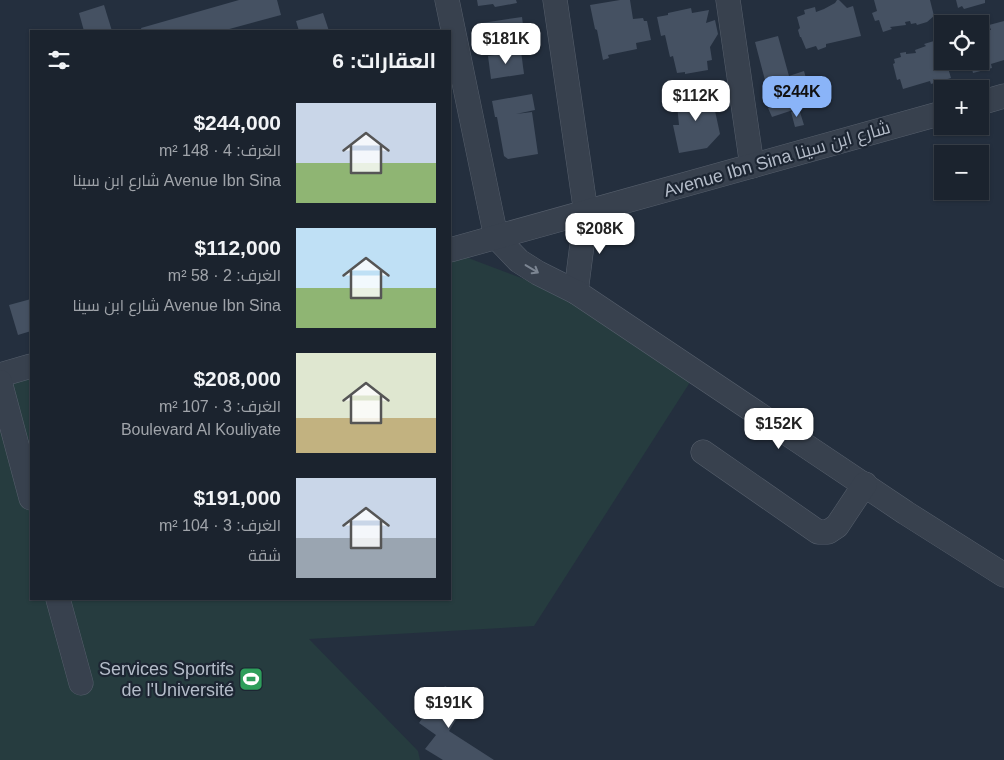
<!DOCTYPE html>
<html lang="ar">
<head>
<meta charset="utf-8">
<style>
	:root { --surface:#1b232e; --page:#282f3a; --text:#f1f3f6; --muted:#a0a4aa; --line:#39404a; --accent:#8ab4f8 }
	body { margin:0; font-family:Helvetica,Cairo,sans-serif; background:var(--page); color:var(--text); direction:rtl; height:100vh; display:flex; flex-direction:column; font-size:19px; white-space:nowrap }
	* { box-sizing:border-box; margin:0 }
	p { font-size:16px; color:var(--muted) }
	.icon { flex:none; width:28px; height:28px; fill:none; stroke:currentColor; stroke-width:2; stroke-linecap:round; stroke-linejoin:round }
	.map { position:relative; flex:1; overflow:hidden; direction:ltr }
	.side { position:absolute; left:30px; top:30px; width:421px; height:570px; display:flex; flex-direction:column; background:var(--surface); border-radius:0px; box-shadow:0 1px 4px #0004,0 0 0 1px var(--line); direction:rtl }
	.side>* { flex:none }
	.buttons { position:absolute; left:934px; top:15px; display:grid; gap:10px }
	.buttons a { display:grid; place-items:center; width:55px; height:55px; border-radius:0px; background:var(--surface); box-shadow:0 1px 4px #0004,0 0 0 1px var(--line); font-size:25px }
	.price { position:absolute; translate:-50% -42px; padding:0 11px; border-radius:10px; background:#fff; color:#222; font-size:16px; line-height:32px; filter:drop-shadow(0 1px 2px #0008) }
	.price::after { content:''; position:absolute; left:50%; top:30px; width:15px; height:11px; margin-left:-8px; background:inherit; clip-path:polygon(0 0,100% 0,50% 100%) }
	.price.selected { background:var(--accent); color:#111 }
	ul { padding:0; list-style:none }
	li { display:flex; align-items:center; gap:15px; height:125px; padding:0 15px }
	li span { display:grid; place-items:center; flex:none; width:140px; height:100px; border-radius:0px; color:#555 }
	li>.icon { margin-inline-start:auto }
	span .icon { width:60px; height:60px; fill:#fffc; stroke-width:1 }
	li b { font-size:21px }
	h2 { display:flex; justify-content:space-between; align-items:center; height:60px; padding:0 15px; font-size:21px }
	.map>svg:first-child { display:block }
	.green { fill:#263c3f }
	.building { fill:#455162 }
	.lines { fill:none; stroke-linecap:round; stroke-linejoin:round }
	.minor-casing { stroke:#565f6c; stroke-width:25 }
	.minor { stroke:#38414e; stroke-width:24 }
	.oneway { stroke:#7c8592 }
	.labels { text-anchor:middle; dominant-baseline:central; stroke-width:4.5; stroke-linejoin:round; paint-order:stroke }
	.street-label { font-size:18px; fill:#b4bcc9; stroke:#1d2633 }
	.poi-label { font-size:18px; fill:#b4bcc9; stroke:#1d2633; text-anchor:end }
</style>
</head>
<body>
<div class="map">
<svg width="1004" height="760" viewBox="0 0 1004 760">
	<rect width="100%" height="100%" fill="#242f3e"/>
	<!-- green -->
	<polygon class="green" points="455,253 590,304 694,376 534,626 309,639 418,751 420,760 0,760 0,372 31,364 31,599 450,599 450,254"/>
	<!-- building -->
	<g class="building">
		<polygon points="239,0 277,0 281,15 222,31 142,31 141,28"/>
		<polygon points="477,0 516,0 517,3 495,7 493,4 478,6"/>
		<polygon points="620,0 630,0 633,19 643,18 644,21 647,21 651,40 636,43 637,49 608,55 609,58 603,60 597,30 595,29 590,5"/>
		<polygon points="837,0 839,0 847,8 853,6 861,36 826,44 826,47 818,50 816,46 806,49 801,37 800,37 798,30 800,28 797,17 805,14 804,10 815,7 816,12 824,9 835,3"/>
		<polygon points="874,0 930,0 934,16 927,22 917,25 916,23 911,24 910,21 905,22 906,25 890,27 892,29 883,32 879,20 875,21 872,13 877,11"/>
		<polygon points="956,0 985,0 985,3 964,9 962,6 958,8"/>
		<polygon points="104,5 112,31 84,31 79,13"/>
		<polygon points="691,8 692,13 709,10 706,23 715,20 718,34 710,47 712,60 707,61 708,70 685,74 685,72 677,73 673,56 670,57 665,35 661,36 657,17 668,15 668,13"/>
		<polygon points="323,13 329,31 299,31 296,21"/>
		<polygon points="522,17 526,48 491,54 486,51 482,23"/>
		<polygon points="1004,21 1004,60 991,64 992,68 973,73 970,61 980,61 980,30 991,30 989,25"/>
		<polygon points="778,36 789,76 804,71 811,96 793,101 796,109 772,117 768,108 772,107 755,42"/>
		<polygon points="934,41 935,44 940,42 942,50 942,61 946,61 951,78 931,84 930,81 903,89 900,79 897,80 893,64 895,63 894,59 901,57 900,53 906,52 906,54 916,53 915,50 926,46 924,44"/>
		<polygon points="521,51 524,74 491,79 488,56"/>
		<polygon points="695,92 695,95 711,92 720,134 707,148 679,153 673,125 679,125 676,95"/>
		<polygon points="532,94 535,110 516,114 532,112 538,154 508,159 504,156 497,117 495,117 492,101"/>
		<polygon points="799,109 804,125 795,127 791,112"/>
		<polygon points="31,299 31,331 18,335 9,305"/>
		<polygon points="445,686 469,699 449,731 494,760 443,760 425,749 436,735 419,723"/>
	</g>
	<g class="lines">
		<!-- minor casing -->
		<g class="minor-casing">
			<g id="minor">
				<polyline points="447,0 496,237"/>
				<polyline points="555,0 586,213 576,292"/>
				<polyline points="728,0 752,166"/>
				<polyline points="980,103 1004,96"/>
				<polyline points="496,237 519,261 538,273 576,292 906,513 1004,575"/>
				<polyline points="450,250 942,113"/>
				<polyline points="0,375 31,366"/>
				<polyline points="0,382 31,498"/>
				<polyline points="703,452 818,532 828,532 837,526 865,484"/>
				<polyline points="58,599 81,683"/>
			</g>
		</g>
		<!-- minor -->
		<use href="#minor" class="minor"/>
	</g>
	<!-- one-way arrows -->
	<defs><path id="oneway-shaft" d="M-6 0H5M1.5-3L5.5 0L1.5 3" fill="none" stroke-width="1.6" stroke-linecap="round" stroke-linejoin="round" transform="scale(1.25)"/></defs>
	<use class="oneway" href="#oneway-shaft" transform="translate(532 269) rotate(31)"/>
	<!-- icons -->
	<defs>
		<g id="stadium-square" transform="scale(1.25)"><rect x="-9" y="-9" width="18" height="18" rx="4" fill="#2e9e5b" stroke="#1d2633"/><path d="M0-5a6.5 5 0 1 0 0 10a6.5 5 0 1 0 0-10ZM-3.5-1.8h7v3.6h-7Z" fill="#fff"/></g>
	</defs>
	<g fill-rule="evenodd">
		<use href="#stadium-square" x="251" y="679"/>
	</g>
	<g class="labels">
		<!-- street labels -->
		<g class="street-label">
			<text transform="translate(777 159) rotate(-16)">Avenue Ibn Sina شارع ابن سينا</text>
		</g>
		<!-- poi labels -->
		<g class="poi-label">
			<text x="234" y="669">Services Sportifs<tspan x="234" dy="21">de l'Université</tspan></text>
		</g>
	</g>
</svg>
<div class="buttons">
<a><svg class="icon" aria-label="locate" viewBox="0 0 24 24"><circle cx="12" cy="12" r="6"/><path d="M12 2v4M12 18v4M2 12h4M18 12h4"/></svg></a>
<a>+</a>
<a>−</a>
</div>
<b class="price" style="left:506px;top:65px">$181K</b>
<b class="price selected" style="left:797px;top:118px">$244K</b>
<b class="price" style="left:696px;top:122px">$112K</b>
<b class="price" style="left:600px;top:255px">$208K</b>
<b class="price" style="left:779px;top:450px">$152K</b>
<b class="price" style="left:449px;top:729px">$191K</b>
<section class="side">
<h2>العقارات: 6<svg class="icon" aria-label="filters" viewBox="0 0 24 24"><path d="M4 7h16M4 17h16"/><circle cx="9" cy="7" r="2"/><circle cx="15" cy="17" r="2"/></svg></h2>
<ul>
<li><span style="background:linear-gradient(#c9d6e8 60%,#8fb573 0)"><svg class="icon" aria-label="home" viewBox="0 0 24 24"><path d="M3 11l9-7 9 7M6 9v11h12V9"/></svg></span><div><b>$244,000</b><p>الغرف: 4 · 148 m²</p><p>Avenue Ibn Sina شارع ابن سينا</p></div></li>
<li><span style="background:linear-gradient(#bfe0f5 60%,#8fb573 0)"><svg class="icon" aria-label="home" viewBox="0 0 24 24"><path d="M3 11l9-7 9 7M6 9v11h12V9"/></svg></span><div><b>$112,000</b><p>الغرف: 2 · 58 m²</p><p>Avenue Ibn Sina شارع ابن سينا</p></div></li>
<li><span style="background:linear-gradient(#dfe7d0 65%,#c2b280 0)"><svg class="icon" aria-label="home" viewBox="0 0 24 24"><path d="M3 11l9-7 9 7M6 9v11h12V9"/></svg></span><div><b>$208,000</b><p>الغرف: 3 · 107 m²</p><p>Boulevard Al Kouliyate</p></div></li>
<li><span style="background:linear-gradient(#c9d6e8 60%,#9aa5b1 0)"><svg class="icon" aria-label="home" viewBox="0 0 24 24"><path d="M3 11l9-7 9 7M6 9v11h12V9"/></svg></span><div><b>$191,000</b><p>الغرف: 3 · 104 m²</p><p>شقة</p></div></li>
</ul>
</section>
</div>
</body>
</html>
